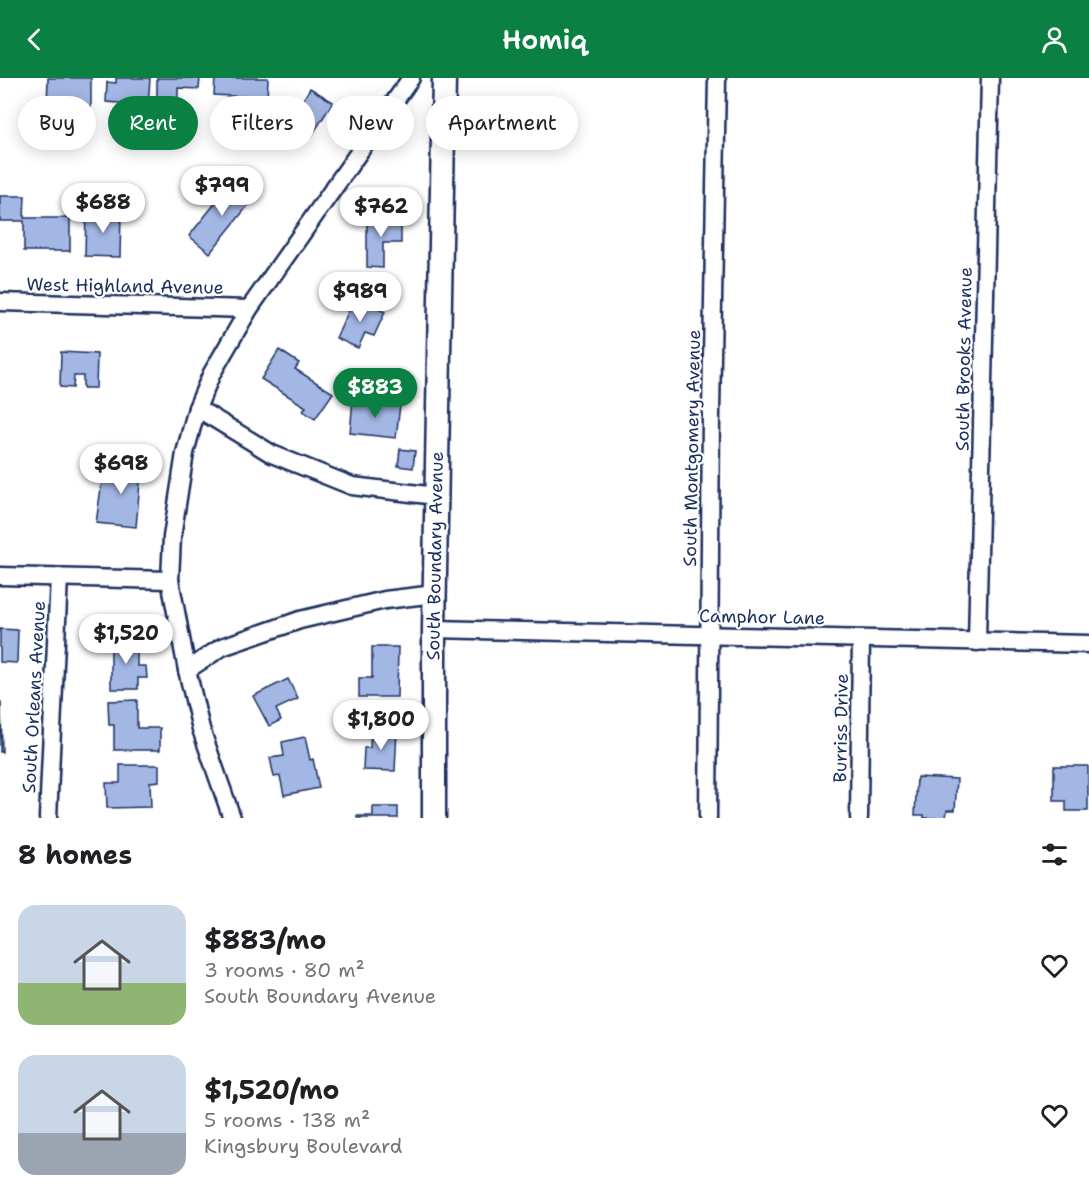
<!DOCTYPE html>
<html lang="en">
<head>
<meta charset="utf-8">
<style>
	:root { --surface:#fff; --page:#f6f6f6; --text:#202124; --muted:#757577; --accent:#0b8043 }
	body { margin:0; font-family:"Shantell Sans",sans-serif; background:var(--page); color:var(--text); height:100vh; display:flex; flex-direction:column; font-size:22px; white-space:nowrap }
	* { box-sizing:border-box; margin:0 }
	p { font-size:20px; color:var(--muted) }
	.icon { flex:none; width:33px; height:33px; fill:none; stroke:currentColor; stroke-width:2; stroke-linecap:round; stroke-linejoin:round }
	.map { position:relative; height:740px; overflow:hidden }
	.side { display:flex; flex-direction:column; background:var(--surface); flex:1 }
	.side>* { flex:none }
	.banner { position:absolute; left:18px; top:18px; width:600px; height:54px; display:flex; gap:12px }
	.price { position:absolute; translate:-50% -51px; padding:0 14px; border-radius:21px; background:#fff; color:#222; font-size:20px; line-height:39px; filter:drop-shadow(0 2px 3px #0008) }
	.price::after { content:''; position:absolute; left:50%; top:36px; width:18px; height:14px; margin-left:-9px; background:inherit; clip-path:polygon(0 0,100% 0,50% 100%) }
	.price.selected { background:var(--accent); color:#fff }
	ul { padding:0; list-style:none }
	li { display:flex; align-items:center; gap:18px; height:150px; padding:0 18px }
	li span { display:grid; place-items:center; flex:none; width:168px; height:120px; border-radius:18px; color:#555 }
	li>.icon { margin-inline-start:auto }
	span .icon { width:72px; height:72px; fill:#fffc; stroke-width:1 }
	li b { font-size:26px }
	h2 { display:flex; justify-content:space-between; align-items:center; height:72px; padding:0 18px; font-size:26px }
	.chip { padding:0 21px; border-radius:27px; background:var(--surface); box-shadow:0 3px 15px #0003; font-size:21px; line-height:54px }
	.chip.selected { background:var(--accent); color:#fff }
	header { display:flex; justify-content:space-between; align-items:center; height:78px; padding:0 18px; background:var(--accent); color:#fff; font-size:27px; font-weight:600 }
	.map>svg:first-child { display:block }
	.building { fill:#a3b7e5; stroke:#1b2f5e; stroke-width:1.5 }
	.lines { fill:none; stroke-linecap:round; stroke-linejoin:round }
	.street-casing { stroke:#1b2f5e; stroke-width:21 }
	.secondary-casing { stroke:#1b2f5e; stroke-width:27 }
	.street { stroke:#fff; stroke-width:16 }
	.secondary { stroke:#fff; stroke-width:22 }
	.labels { text-anchor:middle; dominant-baseline:central; stroke-width:4.5; stroke-linejoin:round; paint-order:stroke }
	.street-label { font-size:18px; fill:#1b2f5e; stroke:#fff }
</style>
</head>
<body>
<header><svg class="icon" aria-label="back" viewBox="0 0 24 24"><path d="M15 5l-7 7 7 7"/></svg>Homiq<svg class="icon" aria-label="person" viewBox="0 0 24 24"><circle cx="12" cy="8" r="4"/><path d="M4 21q1-7 8-7t8 7"/></svg></header>
<div class="map">
<svg width="1089" height="740" viewBox="0 0 1089 740">
	<rect width="100%" height="100%" fill="#fff"/>
	<filter id="ink" filterUnits="userSpaceOnUse"><feTurbulence type="fractalNoise" baseFrequency=".0167" numOctaves="2"/><feDisplacementMap in="SourceGraphic" scale="12" xChannelSelector="R" yChannelSelector="G"/><feConvolveMatrix kernelMatrix="1 2 1 2 8 2 1 2 1" color-interpolation-filters="sRGB"/></filter>
	<g filter="url(#ink)">
		<!-- building -->
		<g class="building">
			<polygon points="48,0 91,0 91,29 47,28"/>
			<polygon points="116,0 150,0 148,27 106,24 107,4 116,5"/>
			<polygon points="157,0 200,0 199,11 178,10 178,20 157,20"/>
			<polygon points="215,0 268,0 267,20 214,17"/>
			<polygon points="310,10 333,24 311,59 289,46"/>
			<polygon points="233,103 254,120 210,175 189,158"/>
			<polygon points="0,118 25,118 24,140 70,140 70,173 24,173 24,143 0,143"/>
			<polygon points="86,132 121,133 120,179 85,178"/>
			<polygon points="367,140 401,140 401,165 383,165 383,190 367,189"/>
			<polygon points="355,220 385,234 374,258 365,255 358,270 336,260"/>
			<polygon points="279,272 299,285 295,291 333,315 315,341 303,333 306,329 261,301"/>
			<polygon points="61,274 97,276 96,310 83,310 83,298 74,298 73,310 60,309"/>
			<polygon points="353,322 400,327 396,360 350,355"/>
			<polygon points="400,371 415,373 413,390 398,388"/>
			<polygon points="116,380 142,382 136,449 96,445 102,403 114,404"/>
			<polygon points="0,551 18,552 17,585 0,584"/>
			<polygon points="111,562 137,562 137,588 146,588 147,600 138,600 138,611 111,611"/>
			<polygon points="372,569 398,569 397,619 359,619 359,600 372,600"/>
			<polygon points="288,601 298,621 276,631 281,642 269,648 253,618"/>
			<polygon points="137,622 137,650 160,650 160,672 114,672 114,647 109,647 108,623"/>
			<polygon points="0,624 1,624 2,674 0,674"/>
			<polygon points="371,650 397,651 395,693 363,692 364,670 370,670"/>
			<polygon points="305,659 310,682 313,681 319,710 284,717 280,698 274,699 270,680 284,678 282,664"/>
			<polygon points="120,687 159,687 159,703 150,704 151,729 107,730 106,705 120,705"/>
			<polygon points="1054,688 1088,688 1088,733 1066,733 1066,723 1054,723"/>
			<polygon points="917,699 957,701 955,732 947,732 946,740 924,740 924,737 915,737"/>
			<polygon points="373,729 398,729 398,740 357,740 357,738 373,738"/>
		</g>
		<g class="lines">
			<!-- street casing -->
			<g class="street-casing">
				<g id="street">
					<polyline points="0,224 249,231"/>
					<polyline points="197,330 272,376 352,408 436,418"/>
					<polyline points="0,498 170,502"/>
					<polyline points="434,551 1089,566"/>
					<polyline points="977,564 990,0"/>
					<polyline points="187,592 222,569 300,542 385,522 435,516"/>
					<polyline points="48,740 59,499"/>
					<polyline points="232,740 201,651 187,592 170,502 172,459 185,375 197,330 212,295 249,231 411,0"/>
					<polyline points="708,740 711,335 717,0"/>
					<polyline points="859,740 861,561"/>
				</g>
			</g>
			<!-- secondary casing -->
			<g class="secondary-casing">
				<polyline id="secondary" points="434,740 434,551 444,0"/>
			</g>
			<!-- street -->
			<use href="#street" class="street"/>
			<!-- secondary -->
			<use href="#secondary" class="secondary"/>
		</g>
	</g>
	<g class="labels">
		<!-- street labels -->
		<g class="street-label">
			<text transform="translate(125 208) rotate(1)">West Highland Avenue</text>
			<text transform="translate(964 281) rotate(-89)">South Brooks Avenue</text>
			<text transform="translate(692 370) rotate(-89)">South Montgomery Avenue</text>
			<text transform="translate(435 478) rotate(-89)">South Boundary Avenue</text>
			<text transform="translate(762 539) rotate(1)">Camphor Lane</text>
			<text transform="translate(34 619) rotate(-87)">South Orleans Avenue</text>
			<text transform="translate(841 650) rotate(-89)">Burriss Drive</text>
		</g>
	</g>
</svg>
<b class="price" style="left:222px;top:139px">$799</b>
<b class="price" style="left:103px;top:156px">$688</b>
<b class="price" style="left:381px;top:160px">$762</b>
<b class="price" style="left:360px;top:245px">$989</b>
<b class="price selected" style="left:375px;top:341px">$883</b>
<b class="price" style="left:121px;top:417px">$698</b>
<b class="price" style="left:126px;top:587px">$1,520</b>
<b class="price" style="left:381px;top:673px">$1,800</b>
<div class="banner">
<a class="chip">Buy</a>
<a class="chip selected">Rent</a>
<a class="chip">Filters</a>
<a class="chip">New</a>
<a class="chip">Apartment</a>
</div>
</div>
<section class="side">
<h2>8 homes<svg class="icon" aria-label="filters" viewBox="0 0 24 24"><path d="M4 7h16M4 17h16"/><circle cx="9" cy="7" r="2"/><circle cx="15" cy="17" r="2"/></svg></h2>
<ul>
<li><span style="background:linear-gradient(#c9d6e8 65%,#8fb573 0)"><svg class="icon" aria-label="home" viewBox="0 0 24 24"><path d="M3 11l9-7 9 7M6 9v11h12V9"/></svg></span><div><b>$883/mo</b><p>3 rooms · 80 m²</p><p>South Boundary Avenue</p></div><svg class="icon" aria-label="heart" viewBox="0 0 24 24"><path d="M12 20l-8-8c-3-5 5-10 8-4 3-6 11-1 8 4z"/></svg></li>
<li><span style="background:linear-gradient(#c9d6e8 65%,#9aa5b1 0)"><svg class="icon" aria-label="home" viewBox="0 0 24 24"><path d="M3 11l9-7 9 7M6 9v11h12V9"/></svg></span><div><b>$1,520/mo</b><p>5 rooms · 138 m²</p><p>Kingsbury Boulevard</p></div><svg class="icon" aria-label="heart" viewBox="0 0 24 24"><path d="M12 20l-8-8c-3-5 5-10 8-4 3-6 11-1 8 4z"/></svg></li>
</ul>
</section>
</body>
</html>
